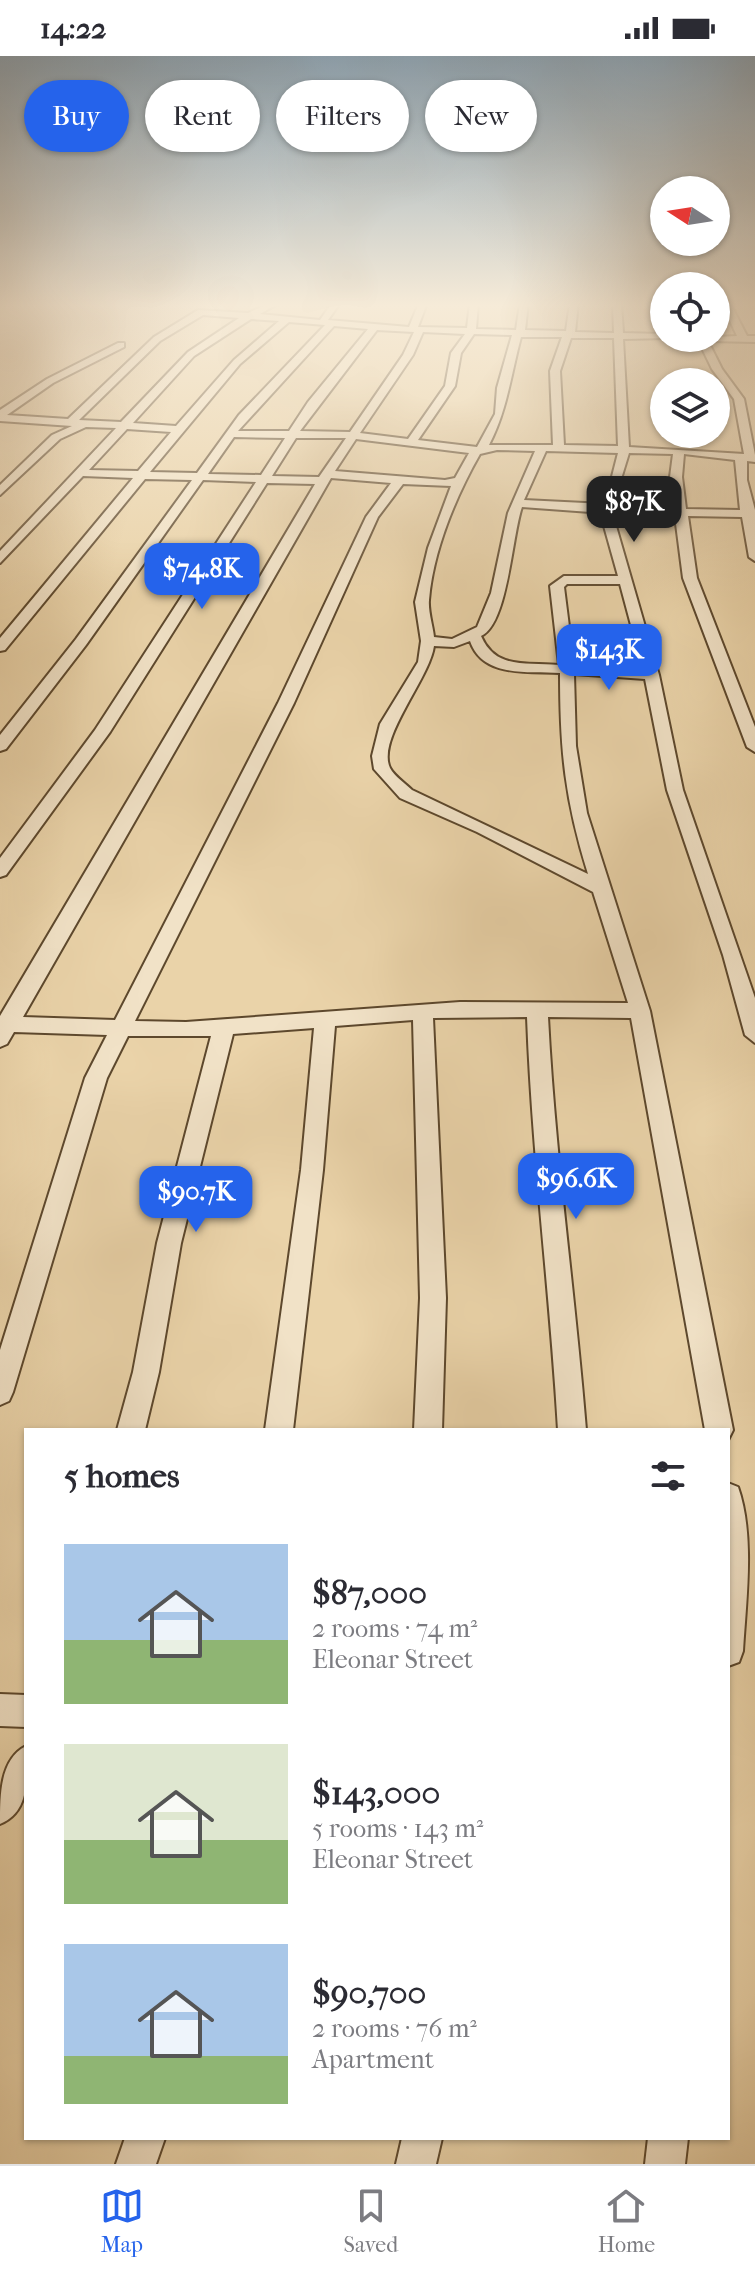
<!DOCTYPE html>
<html lang="en">
<head>
<meta charset="utf-8">
<style>
	:root { --surface:#fff; --page:#f7f7f7; --text:#2b2b33; --muted:#7c7c81; --line:#e1e1e2; --accent:#2563eb }
	body { margin:0; font-family:"IM FELL French Canon",serif; background:var(--page); color:var(--text); height:100vh; display:flex; flex-direction:column; font-size:30px; white-space:nowrap }
	* { box-sizing:border-box; margin:0 }
	p { font-size:26px; color:var(--muted) }
	.icon { flex:none; width:44px; height:44px; fill:none; stroke:currentColor; stroke-width:2; stroke-linecap:round; stroke-linejoin:round }
	.map { position:relative; flex:1; overflow:hidden }
	.panel { position:absolute; left:24px; top:1372px; width:706px; height:712px; display:flex; flex-direction:column; background:var(--surface); border-radius:0px; box-shadow:0 2px 6px #0004 }
	.panel>* { flex:none }
	.banner { position:absolute; left:24px; top:24px; width:708px; height:72px; display:flex; gap:16px }
	.needle { width:52px; rotate:282deg }
	.tools { position:absolute; left:650px; top:120px; display:grid; gap:16px }
	.tools a { display:grid; place-items:center; width:80px; height:80px; border-radius:50%; background:var(--surface); box-shadow:0 2px 6px #0004; font-size:40px }
	.price { position:absolute; translate:-50% -68px; padding:0 18px; border-radius:16px; background:var(--accent); color:#fff; font-size:26px; line-height:52px; filter:drop-shadow(0 2px 4px #0008) }
	.price::after { content:''; position:absolute; left:50%; top:48px; width:24px; height:18px; margin-left:-12px; background:inherit; clip-path:polygon(0 0,100% 0,50% 100%) }
	.price.active { background:#222; color:#fff }
	ul { padding:0; list-style:none }
	li { display:flex; align-items:center; gap:24px; height:200px; padding:0 40px }
	li span { display:grid; place-items:center; flex:none; width:224px; height:160px; border-radius:0px; color:#555 }
	li>.icon { margin-inline-start:auto }
	span .icon { width:96px; height:96px; fill:#fffc; stroke-width:1 }
	li b { font-size:34px }
	h2 { display:flex; justify-content:space-between; align-items:center; height:96px; padding:0 40px; font-size:34px }
	.pill { padding:0 28px; border-radius:36px; background:var(--surface); box-shadow:0 2px 6px #0004; font-size:28px; line-height:72px }
	.pill.active { background:var(--accent); color:#fff }
	.status { display:flex; justify-content:space-between; align-items:center; height:56px; padding:0 40px; background:var(--surface); direction:ltr }
	.status svg { height:22px; fill:currentColor }
	.tabs { display:flex; justify-content:space-around; align-items:center; height:112px; border-top:2px solid var(--line); background:var(--surface); font-size:22px; color:var(--muted) }
	.tabs a { display:grid; justify-items:center; gap:4px }
	.tabs .active { color:var(--accent) }
	.map>svg:first-child { display:block }
	.lines { fill:none; stroke-linecap:round; stroke-linejoin:round }
	.street-casing { stroke:#5d482d; stroke-width:4 }
	.street { fill:#f1e2c7; fill-rule:evenodd }
</style>
</head>
<body>
<div class="status"><b>14:22</b><svg viewBox="0 0 49 12"><path d="M0 12V9h3v3zM5 12V6h3v6zM10 12V3h3v9zM15 12V0h3v12zM26 1h20v11H26zM47 4h2v5h-2z"/></svg></div>
<div class="map">
<svg width="755" height="2108" viewBox="0 0 755 2108">
	<rect width="100%" height="100%" fill="#ead3a9"/>
	<filter id="stains"><feTurbulence type="fractalNoise" baseFrequency=".0025" numOctaves="4"/><feColorMatrix values="0 0 0 0 .2 0 0 0 0 .09 0 0 0 0 .02 0 0 0 .5 -.17"/></filter>
	<radialGradient id="worn" r=".72"><stop offset=".6" stop-color="#630" stop-opacity="0"/><stop offset="1" stop-color="#630" stop-opacity=".3"/></radialGradient>
	<g class="lines">
		<!-- street casing -->
		<g class="street-casing">
			<g id="street">
				<path d="M 269,247 L 279,247 L 260,258 L 320,264 L 332,247 L 340,247 L 328,264 L 409,271 L 419,247 L 427,247 L 418,271 L 467,272 L 470,247 L 478,247 L 476,273 L 516,274 L 520,247 L 528,247 L 525,274 L 566,275 L 570,247 L 578,247 L 575,276 L 614,277 L 613,247 L 621,247 L 623,277 L 664,278 L 668,282 L 623,283 L 629,391 L 744,398 L 734,343 L 712,313 L 697,282 L 737,280 L 722,247 L 730,247 L 747,280 L 755,280 L 755,286 L 708,285 L 722,313 L 744,343 L 755,399 L 755,406 L 747,405 L 747,424 L 755,454 L 755,505 L 749,501 L 742,461 L 688,460 L 697,522 L 755,671 L 755,696 L 747,691 L 683,522 L 675,460 L 616,459 L 616,470 L 659,619 L 683,734 L 755,942 L 755,987 L 745,979 L 723,899 L 667,734 L 645,623 L 574,618 L 576,690 L 587,757 L 650,955 L 733,1374 L 728,1384 L 728,1374 L 705,1374 L 631,962 L 548,961 C 555,1100 575,1236 586,1374 L 558,1374 C 550,1236 532,1099 527,961 L 433,962 L 446,1242 L 442,1374 L 414,1374 L 420,1242 L 413,964 L 335,970 L 323,1114 L 293,1374 L 265,1374 L 301,1114 L 314,972 L 233,978 L 181,1187 L 159,1316 L 145,1374 L 117,1374 L 133,1316 L 157,1187 L 211,980 L 128,980 L 107,1022 L 13,1336 L 9,1345 L 0,1349 L 0,1294 L 85,1022 L 107,979 L 14,976 L 7,988 L 0,991 L 0,960 L 315,428 L 267,427 L 110,676 L 6,819 L 0,821 L 0,802 L 95,674 L 256,426 L 203,424 L 86,589 L 6,693 L 0,695 L 0,679 L 76,583 L 192,424 L 145,423 L 5,594 L 0,595 L 0,582 L 133,422 L 83,420 L 0,507 L 0,495 L 116,372 L 86,371 L 60,383 L 0,439 L 0,429 L 52,379 L 72,370 L 0,365 L 0,354 L 47,323 L 118,287 L 124,287 L 124,291 L 53,327 L 7,359 L 68,363 L 154,281 L 198,254 L 248,257 ZM 203,259 L 239,262 L 188,296 L 121,366 L 79,364 L 160,285 ZM 251,263 L 279,265 L 234,304 L 176,370 L 133,367 L 194,300 ZM 289,266 L 325,269 L 239,359 L 197,417 L 150,416 L 240,308 ZM 334,270 L 368,273 L 308,346 L 289,375 L 238,375 ZM 377,274 L 414,276 L 403,299 L 350,376 L 300,375 ZM 423,276 L 465,278 L 451,297 L 445,330 L 408,383 L 360,377 L 413,299 ZM 474,278 L 512,279 L 497,332 L 495,358 L 477,391 L 418,384 L 455,330 L 461,297 ZM 521,281 L 562,281 L 550,315 L 553,389 L 489,389 C 507,355 511,318 521,281 ZM 571,282 L 614,282 L 618,390 L 564,389 L 560,315 ZM 127,373 L 171,376 L 138,415 L 89,414 ZM 234,381 L 285,382 L 261,419 L 208,418 ZM 296,382 L 346,382 L 319,421 L 272,420 ZM 356,383 L 469,397 L 455,422 L 445,424 L 335,415 ZM 497,394 L 535,395 L 508,457 L 491,537 L 477,571 L 452,583 L 434,581 C 433,570 428,556 429,544 C 433,495 456,440 480,398 ZM 546,395 L 618,397 L 605,448 L 524,444 ZM 629,397 L 673,398 L 670,421 L 674,453 L 617,452 L 617,436 ZM 684,398 L 735,404 L 740,454 L 686,453 L 682,421 ZM 331,422 L 391,427 L 366,461 L 278,647 L 115,964 L 23,961 ZM 403,428 L 451,430 L 428,492 L 415,546 L 421,585 L 418,606 L 380,668 L 372,700 L 374,713 L 400,742 L 477,776 L 593,836 L 628,947 L 460,946 L 186,966 L 135,965 L 294,647 L 378,461 ZM 522,451 L 604,457 L 604,470 L 618,520 L 564,520 L 550,530 L 559,609 C 526,606 496,614 481,580 C 508,568 512,479 522,451 ZM 567,528 L 620,528 L 643,614 L 574,610 L 564,531 ZM 470,585 C 483,622 527,615 560,617 C 560,695 565,744 588,818 L 412,734 C 406,728 394,720 390,712 C 376,683 430,622 434,590 L 454,591 Z"/>
				<path d="M 728,1427 L 738,1431 C 755,1479 746,1544 743,1595 L 739,1606 L 728,1610 Z"/>
				<polygon points="0,1638 26,1639 26,1671 0,1670"/>
				<path d="M 26,1690 C 26,1718 32,1755 0,1768 C 0,1739 0,1703 26,1690 Z"/>
				<polygon points="125,2082 165,2082 156,2108 116,2108"/>
				<polygon points="402,2082 442,2082 436,2108 396,2108"/>
				<polygon points="648,2082 688,2082 685,2108 645,2108"/>
			</g>
		</g>
		<!-- street -->
		<use href="#street" class="street"/>
	</g>
	<!-- sky -->
	<linearGradient id="sky" x2="0" y2="1"><stop stop-color="#8fa7b8"/><stop offset="0.46" stop-color="#f6ebd8"/><stop offset="1" stop-color="#f6ebd8" stop-opacity="0"/></linearGradient>
	<rect width="755" height="542" fill="url(#sky)"/>
	<rect width="100%" height="100%" filter="url(#stains)"/>
	<rect width="100%" height="100%" fill="url(#worn)"/>
</svg>
<div class="tools">
<a><svg class="needle" viewBox="-14 -14 28 28"><path d="M0-13l5 13h-10z" fill="#e53935"/><path d="M0 13l5-13h-10z" fill="#7c7c81"/></svg></a>
<a><svg class="icon" aria-label="locate" viewBox="0 0 24 24"><circle cx="12" cy="12" r="6"/><path d="M12 2v4M12 18v4M2 12h4M18 12h4"/></svg></a>
<a><svg class="icon" aria-label="layers" viewBox="0 0 24 24"><path d="M12 4l9 5-9 5-9-5zM3 14l9 5 9-5"/></svg></a>
</div>
<b class="price active" style="left:634px;top:488px">$87K</b>
<b class="price" style="left:202px;top:555px">$74.8K</b>
<b class="price" style="left:609px;top:636px">$143K</b>
<b class="price" style="left:576px;top:1165px">$96.6K</b>
<b class="price" style="left:196px;top:1178px">$90.7K</b>
<div class="banner">
<a class="pill active">Buy</a>
<a class="pill">Rent</a>
<a class="pill">Filters</a>
<a class="pill">New</a>
</div>
<section class="panel">
<h2>5 homes<svg class="icon" aria-label="filters" viewBox="0 0 24 24"><path d="M4 7h16M4 17h16"/><circle cx="9" cy="7" r="2"/><circle cx="15" cy="17" r="2"/></svg></h2>
<ul>
<li><span style="background:linear-gradient(#a9c7e8 60%,#8fb573 0)"><svg class="icon" aria-label="home" viewBox="0 0 24 24"><path d="M3 11l9-7 9 7M6 9v11h12V9"/></svg></span><div><b>$87,000</b><p>2 rooms · 74 m²</p><p>Eleonar Street</p></div></li>
<li><span style="background:linear-gradient(#dfe7d0 60%,#8fb573 0)"><svg class="icon" aria-label="home" viewBox="0 0 24 24"><path d="M3 11l9-7 9 7M6 9v11h12V9"/></svg></span><div><b>$143,000</b><p>5 rooms · 143 m²</p><p>Eleonar Street</p></div></li>
<li><span style="background:linear-gradient(#a9c7e8 70%,#8fb573 0)"><svg class="icon" aria-label="home" viewBox="0 0 24 24"><path d="M3 11l9-7 9 7M6 9v11h12V9"/></svg></span><div><b>$90,700</b><p>2 rooms · 76 m²</p><p>Apartment</p></div></li>
</ul>
</section>
</div>
<nav class="tabs">
<a class="active"><svg class="icon" aria-label="map" viewBox="0 0 24 24"><path d="M3 6l6-2 6 2 6-2v14l-6 2-6-2-6 2zM9 4v14M15 6v14"/></svg>Map</a>
<a><svg class="icon" aria-label="saved" viewBox="0 0 24 24"><path d="M7 4h10v16l-5-4-5 4z"/></svg>Saved</a>
<a><svg class="icon" aria-label="home" viewBox="0 0 24 24"><path d="M3 11l9-7 9 7M6 9v11h12V9"/></svg>Home</a>
</nav>
</body>
</html>
